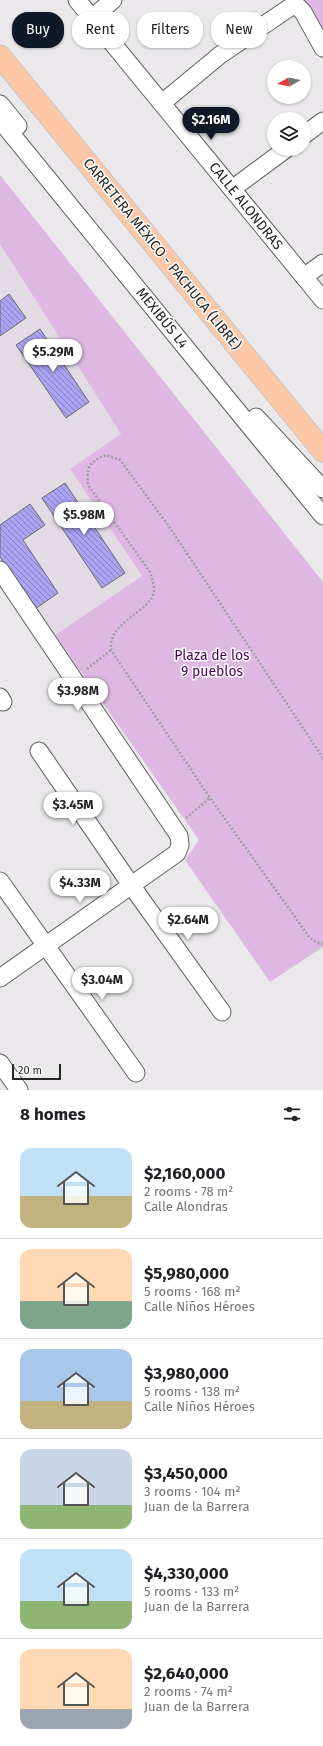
<!DOCTYPE html>
<html lang="en">
<head>
<meta charset="utf-8">
<style>
	:root { --surface:#fff; --page:#f2f2f2; --text:#202124; --muted:#757577; --line:#e0e0e0; --accent:#111827 }
	body { margin:0; font-family:"Fira Sans",sans-serif; background:var(--page); color:var(--text); height:100vh; display:flex; flex-direction:column; font-size:15px; white-space:nowrap }
	* { box-sizing:border-box; margin:0 }
	p { font-size:13px; color:var(--muted) }
	.icon { flex:none; width:22px; height:22px; fill:none; stroke:currentColor; stroke-width:2; stroke-linecap:round; stroke-linejoin:round }
	.map { position:relative; height:1090px; overflow:hidden }
	.details { display:flex; flex-direction:column; background:var(--surface); flex:1 }
	.details>* { flex:none }
	.guide { position:absolute; left:12px; top:12px; width:299px; height:36px; display:flex; gap:8px }
	.needle { width:26px; rotate:261deg }
	.fabs { position:absolute; left:267px; top:60px; display:grid; gap:8px }
	.fabs a { display:grid; place-items:center; width:44px; height:44px; border-radius:50%; background:var(--surface); box-shadow:0 1px 3px #0004; font-size:20px }
	.scale { position:absolute; left:12px; bottom:10px; width:49px; box-sizing:border-box; padding-left:4px; border:2px solid #262526; border-top:0; font-size:11px; line-height:14px; white-space:nowrap; color:#262526; -webkit-text-stroke:3px #fff; paint-order:stroke }
	.price { position:absolute; translate:-50% -34px; padding:0 9px; border-radius:14px; background:#fff; color:#222; font-size:13px; line-height:26px; filter:drop-shadow(0 1px 2px #0008) }
	.price::after { content:''; position:absolute; left:50%; top:24px; width:12px; height:9px; margin-left:-6px; background:inherit; clip-path:polygon(0 0,100% 0,50% 100%) }
	.price.current { background:var(--accent); color:#fff }
	ul { padding:0; list-style:none }
	li { display:flex; align-items:center; gap:12px; height:100px; padding:0 20px }
	li+li { border-top:1px solid var(--line) }
	li span { display:grid; place-items:center; flex:none; width:112px; height:80px; border-radius:12px; color:#555 }
	li>.icon { margin-inline-start:auto }
	span .icon { width:48px; height:48px; fill:#fffc; stroke-width:1 }
	li b { font-size:17px }
	h2 { display:flex; justify-content:space-between; align-items:center; height:48px; padding:0 20px; font-size:17px }
	.pill { padding:0 14px; border-radius:16px; background:var(--surface); box-shadow:0 1px 3px #0004; font-size:14px; line-height:36px }
	.pill.current { background:var(--accent); color:#fff }
	.map>svg:first-child { display:block }
	.built { fill:#e2dbe3 }
	.park { fill:#dfb7e3 }
	.building { fill:url(#building-back-hatch); stroke:#6b6b6e }
	.lines { fill:none; stroke-linecap:round; stroke-linejoin:round }
	.minor-casing { stroke:#605e60; stroke-width:19 }
	.major-casing { stroke:#c7c6c7; stroke-width:23 }
	.path { stroke:#a09ea1; stroke-width:2.5; stroke-dasharray:2 2; stroke-linecap:butt }
	.minor { stroke:#fff; stroke-width:17 }
	.major { stroke:#fec7a5; stroke-width:21 }
	.labels { text-anchor:middle; dominant-baseline:central; stroke-width:3; stroke-linejoin:round; paint-order:stroke }
	.street-label { font-size:14px; fill:#262526; stroke:#fff }
	.park-label { font-size:14px; fill:#4b0054; stroke:#fff }
</style>
</head>
<body>
<div class="map">
<svg width="323" height="1090" viewBox="0 0 323 1090">
	<defs>
		<pattern id="building-back-hatch" width="6" height="6" patternUnits="userSpaceOnUse"><rect width="6" height="6" fill="#aba2f1"/><path d="M-1 5l2 2M0 0l6 6M5-1l2 2" fill="none" stroke="#8b84c3"/></pattern>
	</defs>
	<rect width="100%" height="100%" fill="#eae8eb"/>
	<!-- built -->
	<polygon class="built" points="0,244 121,434 70,469 142,576 55,635 35,609 0,557"/>
	<!-- park -->
	<g class="park">
		<polygon points="304,0 323,0 323,30 323,29"/>
		<polygon points="0,175 323,582 323,947 270,982 185,860 199,840 55,635 142,576 70,469 121,434 0,244"/>
	</g>
	<!-- building -->
	<g class="building">
		<polygon points="9,294 26,318 0,336 0,301"/>
		<polygon points="40,329 89,402 66,418 16,345"/>
		<polygon points="65,483 125,573 102,588 42,498"/>
		<polygon points="30,504 45,525 23,540 58,593 35,609 0,557 0,525"/>
	</g>
	<g class="lines">
		<!-- minor casing -->
		<g class="minor-casing">
			<g id="minor">
				<polyline points="77,0 323,300"/>
				<polyline points="92,18 113,0"/>
				<polyline points="162,103 220,55 289,8 296,5 303,12 323,48"/>
				<polyline points="0,104 18,126"/>
				<polyline points="0,120 323,516"/>
				<polyline points="304,135 323,121"/>
				<polyline points="232,189 286,149"/>
				<polyline points="304,277 323,263"/>
				<polyline points="256,417 323,489"/>
				<polyline points="0,570 179,836 180,845 177,853 0,978"/>
				<polyline points="0,697 3,702"/>
				<polyline points="39,751 131,885 222,1012"/>
				<polyline points="0,881 136,1073"/>
				<polyline points="0,1063 19,1090"/>
			</g>
		</g>
		<!-- major casing -->
		<g class="major-casing">
			<polyline id="major" points="0,56 323,451"/>
		</g>
		<!-- path -->
		<g class="path">
			<polyline points="87,669 111,650"/>
			<path d="M 323,758 L 168,525 L 120,460 L 106,455 C 88,463 87,466 88,485 L 150,572 C 152,578 154,584 154,591 C 152,611 107,622 111,650 L 210,798 L 310,938 L 316,942 L 323,944"/>
			<polyline points="186,818 210,798"/>
		</g>
		<!-- minor -->
		<use href="#minor" class="minor"/>
		<!-- major -->
		<use href="#major" class="major"/>
	</g>
	<g class="labels">
		<!-- street labels -->
		<g class="street-label">
			<text transform="translate(246 206) rotate(51)">CALLE ALONDRAS</text>
			<text transform="translate(162 254) rotate(51)">CARRETERA MÉXICO - PACHUCA (LIBRE)</text>
			<text transform="translate(162 318) rotate(51)">MEXIBÚS L4</text>
		</g>
		<!-- park labels -->
		<g class="park-label">
			<text x="212" y="655">Plaza de los<tspan x="212" dy="16">9 pueblos</tspan></text>
		</g>
	</g>
</svg>
<div class="fabs">
<a><svg class="needle" viewBox="-14 -14 28 28"><path d="M0-13l5 13h-10z" fill="#e53935"/><path d="M0 13l5-13h-10z" fill="#757577"/></svg></a>
<a><svg class="icon" aria-label="layers" viewBox="0 0 24 24"><path d="M12 4l9 5-9 5-9-5zM3 14l9 5 9-5"/></svg></a>
</div>
<div class="scale">20 m</div>
<b class="price current" style="left:211px;top:141px">$2.16M</b>
<b class="price" style="left:53px;top:373px">$5.29M</b>
<b class="price" style="left:84px;top:536px">$5.98M</b>
<b class="price" style="left:78px;top:712px">$3.98M</b>
<b class="price" style="left:73px;top:826px">$3.45M</b>
<b class="price" style="left:80px;top:904px">$4.33M</b>
<b class="price" style="left:188px;top:941px">$2.64M</b>
<b class="price" style="left:102px;top:1001px">$3.04M</b>
<div class="guide">
<a class="pill current">Buy</a>
<a class="pill">Rent</a>
<a class="pill">Filters</a>
<a class="pill">New</a>
</div>
</div>
<section class="details">
<h2>8 homes<svg class="icon" aria-label="filters" viewBox="0 0 24 24"><path d="M4 7h16M4 17h16"/><circle cx="9" cy="7" r="2"/><circle cx="15" cy="17" r="2"/></svg></h2>
<ul>
<li><span style="background:linear-gradient(#bfe0f5 60%,#c2b280 0)"><svg class="icon" aria-label="home" viewBox="0 0 24 24"><path d="M3 11l9-7 9 7M6 9v11h12V9"/></svg></span><div><b>$2,160,000</b><p>2 rooms · 78 m²</p><p>Calle Alondras</p></div></li>
<li><span style="background:linear-gradient(#ffd9b3 65%,#7fa58c 0)"><svg class="icon" aria-label="home" viewBox="0 0 24 24"><path d="M3 11l9-7 9 7M6 9v11h12V9"/></svg></span><div><b>$5,980,000</b><p>5 rooms · 168 m²</p><p>Calle Niños Héroes</p></div></li>
<li><span style="background:linear-gradient(#a9c7e8 65%,#c2b280 0)"><svg class="icon" aria-label="home" viewBox="0 0 24 24"><path d="M3 11l9-7 9 7M6 9v11h12V9"/></svg></span><div><b>$3,980,000</b><p>5 rooms · 138 m²</p><p>Calle Niños Héroes</p></div></li>
<li><span style="background:linear-gradient(#c9d6e8 70%,#8fb573 0)"><svg class="icon" aria-label="home" viewBox="0 0 24 24"><path d="M3 11l9-7 9 7M6 9v11h12V9"/></svg></span><div><b>$3,450,000</b><p>3 rooms · 104 m²</p><p>Juan de la Barrera</p></div></li>
<li><span style="background:linear-gradient(#bfe0f5 65%,#8fb573 0)"><svg class="icon" aria-label="home" viewBox="0 0 24 24"><path d="M3 11l9-7 9 7M6 9v11h12V9"/></svg></span><div><b>$4,330,000</b><p>5 rooms · 133 m²</p><p>Juan de la Barrera</p></div></li>
<li><span style="background:linear-gradient(#ffd9b3 75%,#9aa5b1 0)"><svg class="icon" aria-label="home" viewBox="0 0 24 24"><path d="M3 11l9-7 9 7M6 9v11h12V9"/></svg></span><div><b>$2,640,000</b><p>2 rooms · 74 m²</p><p>Juan de la Barrera</p></div></li>
</ul>
</section>
</body>
</html>
